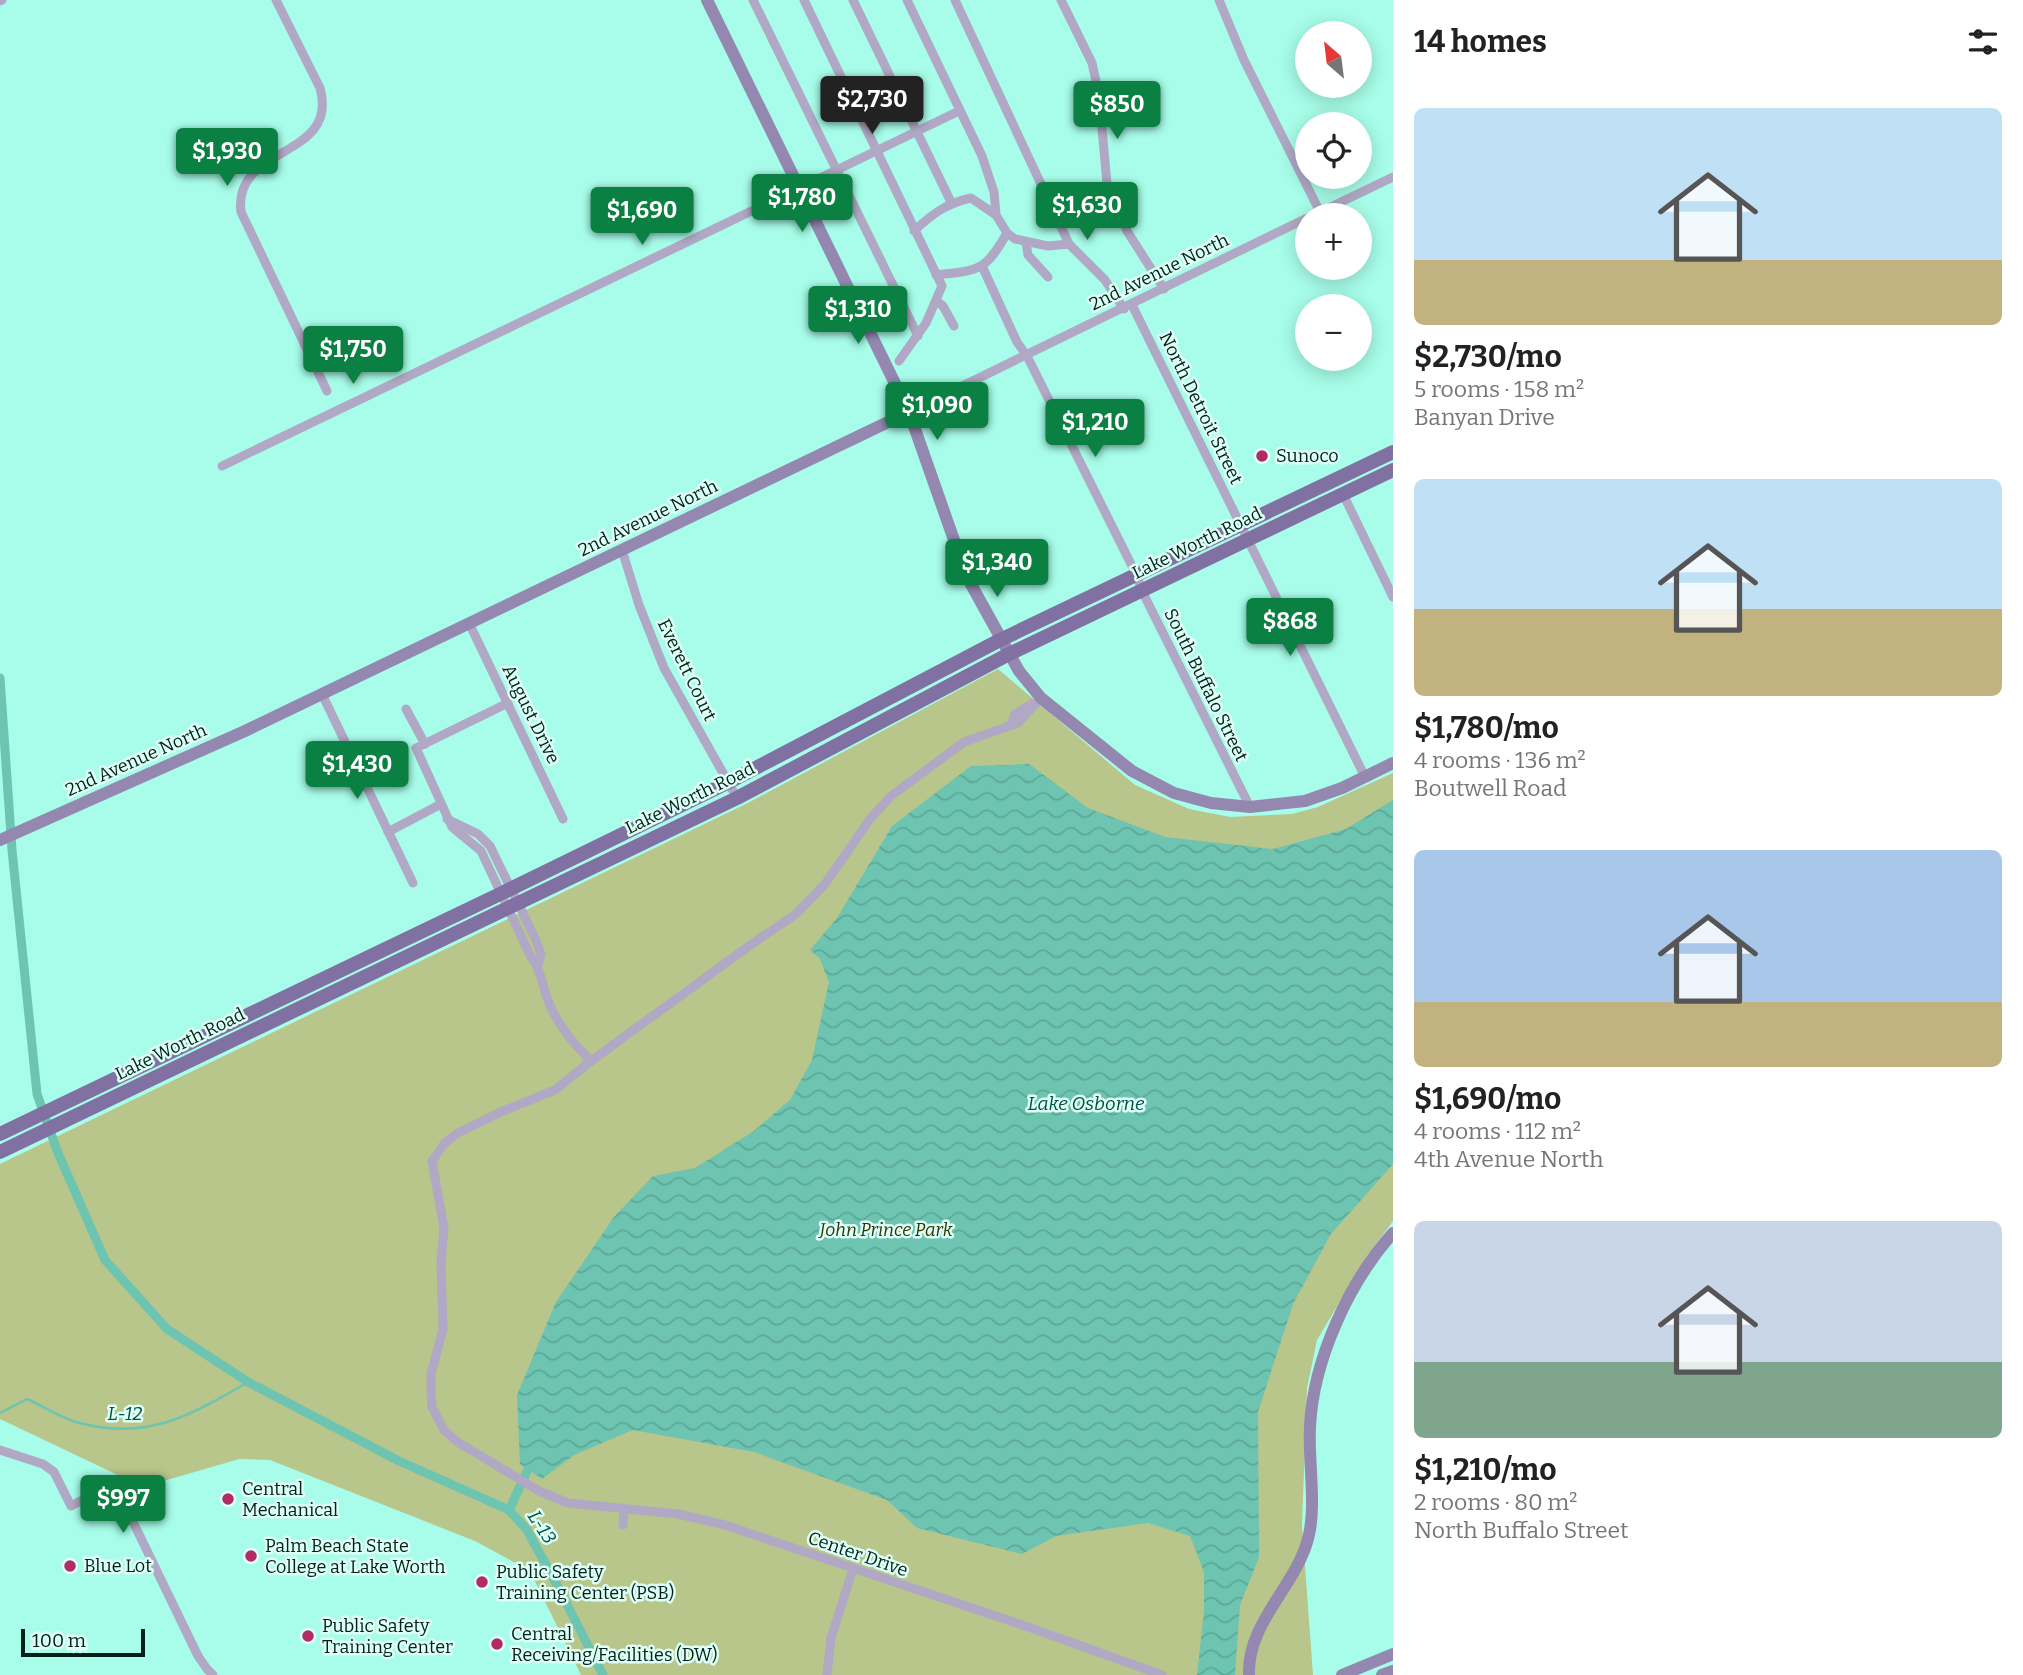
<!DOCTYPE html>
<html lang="en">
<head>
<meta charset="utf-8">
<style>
	:root { --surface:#fff; --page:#f6f6f6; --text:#222; --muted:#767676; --accent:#0b8043 }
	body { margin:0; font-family:Bitter,serif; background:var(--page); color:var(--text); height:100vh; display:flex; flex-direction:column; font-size:26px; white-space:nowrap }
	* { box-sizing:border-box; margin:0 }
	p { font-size:23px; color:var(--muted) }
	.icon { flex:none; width:38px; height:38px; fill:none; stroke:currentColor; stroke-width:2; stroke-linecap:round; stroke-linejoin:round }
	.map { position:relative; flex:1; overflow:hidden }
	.side { display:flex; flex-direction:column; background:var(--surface); width:630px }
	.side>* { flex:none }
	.needle { width:46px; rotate:332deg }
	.fabs { position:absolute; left:1295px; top:21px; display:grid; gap:14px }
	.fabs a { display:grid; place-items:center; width:77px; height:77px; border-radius:50%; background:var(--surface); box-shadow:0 4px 18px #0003; font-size:35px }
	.scale { position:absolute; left:21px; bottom:18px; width:124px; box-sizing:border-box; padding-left:7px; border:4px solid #002019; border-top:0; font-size:19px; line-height:24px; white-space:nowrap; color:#002019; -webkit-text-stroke:5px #defff6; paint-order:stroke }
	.price { position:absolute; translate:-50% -60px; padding:0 16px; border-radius:7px; background:var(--accent); color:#fff; font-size:23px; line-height:46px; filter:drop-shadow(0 2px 4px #0008) }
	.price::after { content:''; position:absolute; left:50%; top:42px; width:21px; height:16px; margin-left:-10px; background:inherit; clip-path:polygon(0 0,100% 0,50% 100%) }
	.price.active { background:#222; color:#fff }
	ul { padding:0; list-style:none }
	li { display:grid; align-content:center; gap:14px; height:371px; padding:0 21px }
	li span { display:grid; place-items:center; height:217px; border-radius:10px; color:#555 }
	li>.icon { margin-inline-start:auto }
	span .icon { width:126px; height:126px; fill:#fffc; stroke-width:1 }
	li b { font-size:30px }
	h2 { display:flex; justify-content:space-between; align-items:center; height:84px; padding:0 21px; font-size:30px }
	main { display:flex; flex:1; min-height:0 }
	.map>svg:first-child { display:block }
	.park { fill:#b8c58b }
	.water { fill:url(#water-waves) }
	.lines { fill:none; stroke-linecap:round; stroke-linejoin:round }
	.stream { stroke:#6dc4b1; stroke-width:2.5 }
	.canal { stroke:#6dc4b1; stroke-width:9 }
	.street { stroke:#b0a8c4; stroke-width:9 }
	.secondary { stroke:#9488b1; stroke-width:12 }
	.primary { stroke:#8071a2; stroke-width:14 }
	.poi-dot { fill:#b32a68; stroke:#defff6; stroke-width:2.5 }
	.labels { text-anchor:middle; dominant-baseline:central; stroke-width:5; stroke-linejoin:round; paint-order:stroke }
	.street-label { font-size:18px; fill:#002019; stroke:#defff6 }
	.poi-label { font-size:18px; fill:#002019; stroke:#defff6; text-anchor:start }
	.park-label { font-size:18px; font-style:italic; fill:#2e3501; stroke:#defff6 }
	.water-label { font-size:19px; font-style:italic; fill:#015145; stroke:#defff6 }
</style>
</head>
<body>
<main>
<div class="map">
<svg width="1393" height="1675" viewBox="0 0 1393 1675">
	<defs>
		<pattern id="water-waves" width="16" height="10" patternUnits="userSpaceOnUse" patternTransform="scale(1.75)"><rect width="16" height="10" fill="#6dc4b1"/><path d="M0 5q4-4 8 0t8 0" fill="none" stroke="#5da898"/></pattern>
	</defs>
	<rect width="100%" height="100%" fill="#a7fde9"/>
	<!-- park -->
	<polygon class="park" points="998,669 1135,785 1189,809 1230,817 1292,814 1318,807 1393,773 1393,1221 1367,1256 1317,1340 1307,1388 1302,1525 1313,1675 581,1675 530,1571 475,1541 270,1460 239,1459 143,1487 0,1419 0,1164 746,804"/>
	<!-- water -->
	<polygon class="water" points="1029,764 1088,808 1165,837 1273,849 1346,829 1393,800 1393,1164 1331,1234 1293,1304 1258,1412 1259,1557 1240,1605 1235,1675 1197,1675 1204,1611 1204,1572 1190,1536 1148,1523 1056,1536 1022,1554 917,1528 887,1500 754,1452 633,1430 574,1455 542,1479 520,1464 517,1395 556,1302 614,1217 653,1176 695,1168 754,1131 790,1100 812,1060 829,982 820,959 810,950 837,918 892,826 971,766"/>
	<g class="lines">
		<!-- stream -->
		<path class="stream" d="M 0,1413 L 27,1399 C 43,1406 59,1417 76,1422 C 145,1442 190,1416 248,1382"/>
		<!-- canal -->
		<g class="canal">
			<polyline points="0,678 12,850 37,1094 58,1153 105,1260 167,1329 248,1382 399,1461 509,1510 527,1530 558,1587 603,1675"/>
			<polyline points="509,1510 528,1469"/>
		</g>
		<!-- street -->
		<g class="street">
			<path d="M 276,0 L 320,88 C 340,159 232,145 241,212 L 327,391"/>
			<polyline points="753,0 918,336"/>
			<polyline points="804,0 942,286 926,323 899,361"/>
			<polyline points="853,0 951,202"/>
			<polyline points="907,0 982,156 994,192 996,215"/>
			<polyline points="955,0 1069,244"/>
			<polyline points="1061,0 1092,63 1099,95 1107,184 1127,231 1164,289"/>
			<polyline points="1219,0 1244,60 1320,212"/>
			<polyline points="0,1 2,0"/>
			<polyline points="1314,215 1393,177"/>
			<path d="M 914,231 C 932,214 947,203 971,198 L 996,215 L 1007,233 L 1015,239 L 1048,246 L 1069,244 L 1105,280 L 1124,309"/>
			<polyline points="1026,242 1028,255 1048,277"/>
			<polyline points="982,266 1017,342 1027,356 1137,576 1142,591 1250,807"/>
			<path d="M 936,275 C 979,270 985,272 1007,233"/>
			<polyline points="936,301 943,306 954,326"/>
			<polyline points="1132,305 1365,777"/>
			<polyline points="909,412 1307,218"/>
			<polyline points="222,466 959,111"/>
			<polyline points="1343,494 1393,597"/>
			<polyline points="622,550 639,605 664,668 737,798"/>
			<polyline points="469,623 563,819"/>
			<polyline points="322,694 413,883"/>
			<polyline points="1041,698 1018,723 964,742 891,796 870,819 825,884 796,914 749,946 591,1061 555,1090 503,1111 456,1134 444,1144 432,1161 444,1228 441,1263 443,1329 431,1374 431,1393 432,1407 444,1430 456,1441 539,1491 568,1503 678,1514 725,1525 1034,1629 1162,1675"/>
			<path d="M 508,703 L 416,748 L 452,827 L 481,851 L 531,957 C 542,971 542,987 549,1003 C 559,1027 573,1043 591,1061"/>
			<polyline points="406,709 425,744"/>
			<polyline points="1011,725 1015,714 1033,703"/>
			<polyline points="447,819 478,834 490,846 535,938 541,954 538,966"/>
			<polyline points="388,832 441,804"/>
			<polyline points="0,1450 43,1464 54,1472 71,1506 103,1489 112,1490 121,1497 198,1656 207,1669 213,1675"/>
			<polyline points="623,1525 624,1509"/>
			<polyline points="827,1675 831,1638 853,1569"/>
		</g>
		<!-- secondary -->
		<g class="secondary">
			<polyline points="707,0 909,412 967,577 1019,671 1041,698 1132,771 1174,793 1211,803 1250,807 1305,801 1342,788 1393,763"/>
			<polyline points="0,840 245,731 909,412"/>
			<path d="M 1249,1675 C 1247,1623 1295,1587 1308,1539 C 1317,1505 1308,1462 1310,1427 C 1313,1360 1349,1282 1393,1233"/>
			<polyline points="1342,1675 1393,1654"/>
			<polyline points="1382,1675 1393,1671"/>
		</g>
		<!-- primary -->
		<g class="primary">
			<polyline points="0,1134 500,894 729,782 1000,640 1393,452"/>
			<polyline points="0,1152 737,798 1009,654 1393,470"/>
		</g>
	</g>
	<!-- markers -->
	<g class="poi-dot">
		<circle cx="1262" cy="456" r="7"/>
		<circle cx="228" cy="1499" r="7"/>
		<circle cx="251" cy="1556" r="7"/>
		<circle cx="70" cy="1566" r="7"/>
		<circle cx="482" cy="1582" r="7"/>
		<circle cx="308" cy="1636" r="7"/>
		<circle cx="497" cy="1644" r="7"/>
	</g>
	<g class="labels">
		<!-- street labels -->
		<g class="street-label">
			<text transform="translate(1159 272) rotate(-26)">2nd Avenue North</text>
			<text transform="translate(1201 408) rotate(64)">North Detroit Street</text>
			<text transform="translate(648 518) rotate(-26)">2nd Avenue North</text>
			<text transform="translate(1197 543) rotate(-26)">Lake Worth Road</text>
			<text transform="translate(687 670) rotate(64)">Everett Court</text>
			<text transform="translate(1206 685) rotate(64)">South Buffalo Street</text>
			<text transform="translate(531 714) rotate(64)">August Drive</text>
			<text transform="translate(136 760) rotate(-24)">2nd Avenue North</text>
			<text transform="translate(690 798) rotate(-26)">Lake Worth Road</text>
			<text transform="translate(180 1044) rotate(-26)">Lake Worth Road</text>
			<text transform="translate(858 1554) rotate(19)">Center Drive</text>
		</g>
		<!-- poi labels -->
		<g class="poi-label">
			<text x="1276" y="456">Sunoco</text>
			<text x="242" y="1489">Central<tspan x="242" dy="21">Mechanical</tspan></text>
			<text x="265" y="1546">Palm Beach State<tspan x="265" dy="21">College at Lake Worth</tspan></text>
			<text x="84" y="1566">Blue Lot</text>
			<text x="496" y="1572">Public Safety<tspan x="496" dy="21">Training Center (PSB)</tspan></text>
			<text x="322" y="1626">Public Safety<tspan x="322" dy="21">Training Center</tspan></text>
			<text x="511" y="1634">Central<tspan x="511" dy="21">Receiving/Facilities (DW)</tspan></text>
		</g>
		<!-- park labels -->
		<g class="park-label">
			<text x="886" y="1230">John Prince Park</text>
		</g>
		<!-- water labels -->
		<g class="water-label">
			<text x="1086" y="1103">Lake Osborne</text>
			<text x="125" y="1413">L-12</text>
			<text transform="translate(542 1527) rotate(57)">L-13</text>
		</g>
	</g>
</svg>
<div class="fabs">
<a><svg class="needle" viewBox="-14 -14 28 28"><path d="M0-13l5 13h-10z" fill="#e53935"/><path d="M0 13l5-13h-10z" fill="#767676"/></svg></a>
<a><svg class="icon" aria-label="locate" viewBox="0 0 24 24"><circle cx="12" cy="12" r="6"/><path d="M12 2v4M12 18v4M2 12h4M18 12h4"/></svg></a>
<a>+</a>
<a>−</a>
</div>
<div class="scale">100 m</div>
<b class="price active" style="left:872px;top:136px">$2,730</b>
<b class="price" style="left:1117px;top:141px">$850</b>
<b class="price" style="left:227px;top:188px">$1,930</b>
<b class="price" style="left:802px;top:234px">$1,780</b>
<b class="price" style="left:1087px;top:242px">$1,630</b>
<b class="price" style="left:642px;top:247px">$1,690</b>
<b class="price" style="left:858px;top:346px">$1,310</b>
<b class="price" style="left:353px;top:386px">$1,750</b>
<b class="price" style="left:937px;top:442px">$1,090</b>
<b class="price" style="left:1095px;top:459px">$1,210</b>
<b class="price" style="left:997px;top:599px">$1,340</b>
<b class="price" style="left:1290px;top:658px">$868</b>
<b class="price" style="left:357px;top:801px">$1,430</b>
<b class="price" style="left:123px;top:1535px">$997</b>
</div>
<section class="side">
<h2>14 homes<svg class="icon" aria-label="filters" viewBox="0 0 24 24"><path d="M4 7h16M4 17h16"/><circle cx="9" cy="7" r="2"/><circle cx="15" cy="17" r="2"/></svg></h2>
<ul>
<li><span style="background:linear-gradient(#bfe0f5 70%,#c2b280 0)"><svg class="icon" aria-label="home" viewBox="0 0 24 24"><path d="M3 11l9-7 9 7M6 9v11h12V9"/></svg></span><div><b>$2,730/mo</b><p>5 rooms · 158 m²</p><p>Banyan Drive</p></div></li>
<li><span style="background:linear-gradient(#bfe0f5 60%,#c2b280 0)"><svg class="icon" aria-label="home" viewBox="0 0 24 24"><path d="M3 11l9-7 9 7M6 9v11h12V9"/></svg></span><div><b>$1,780/mo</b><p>4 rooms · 136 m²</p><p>Boutwell Road</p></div></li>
<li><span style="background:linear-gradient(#a9c7e8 70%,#c2b280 0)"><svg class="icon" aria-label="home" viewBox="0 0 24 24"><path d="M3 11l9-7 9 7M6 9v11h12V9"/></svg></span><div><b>$1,690/mo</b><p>4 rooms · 112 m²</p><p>4th Avenue North</p></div></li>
<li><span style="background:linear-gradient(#c9d6e8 65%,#7fa58c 0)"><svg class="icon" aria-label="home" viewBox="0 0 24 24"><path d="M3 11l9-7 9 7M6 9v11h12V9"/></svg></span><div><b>$1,210/mo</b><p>2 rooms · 80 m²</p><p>North Buffalo Street</p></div></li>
</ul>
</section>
</main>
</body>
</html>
